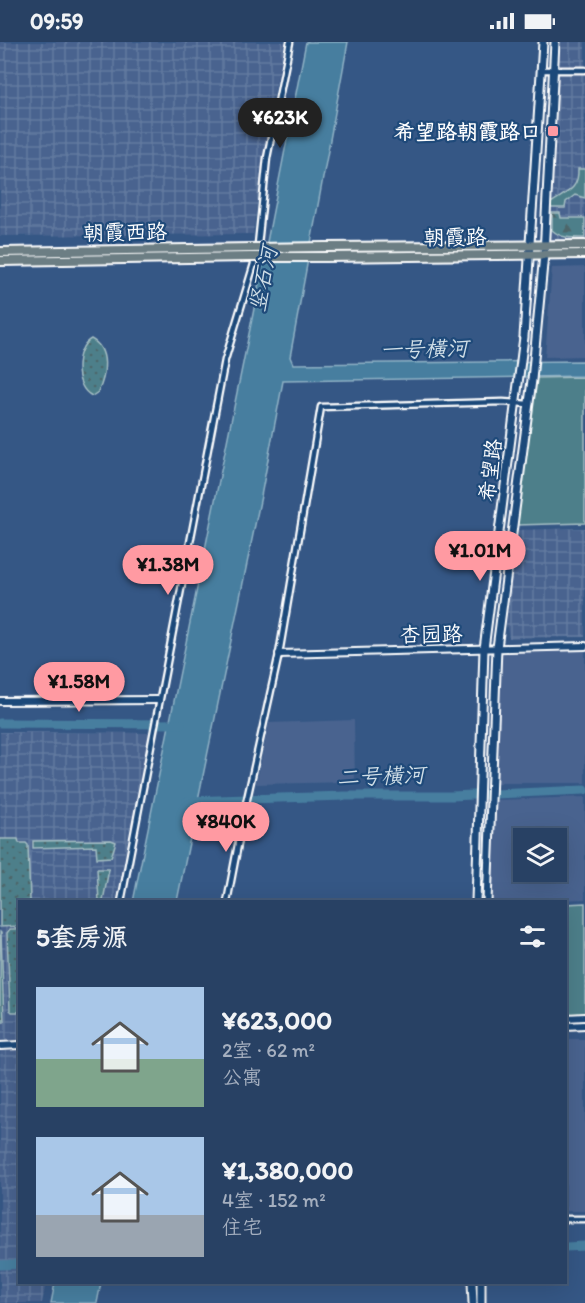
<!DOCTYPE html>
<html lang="zh">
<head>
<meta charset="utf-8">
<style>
	:root { --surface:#284164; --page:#344c6d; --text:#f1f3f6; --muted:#a5afbf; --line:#445a78; --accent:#ff9aa2 }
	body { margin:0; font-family:Itim,"LXGW WenKai TC",sans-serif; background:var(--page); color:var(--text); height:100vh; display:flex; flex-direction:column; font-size:22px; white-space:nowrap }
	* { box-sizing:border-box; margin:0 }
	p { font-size:20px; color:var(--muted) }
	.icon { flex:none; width:33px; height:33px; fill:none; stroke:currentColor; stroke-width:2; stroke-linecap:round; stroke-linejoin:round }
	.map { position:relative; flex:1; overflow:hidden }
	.drawer { position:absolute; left:18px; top:858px; width:549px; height:384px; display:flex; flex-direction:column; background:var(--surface); border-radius:0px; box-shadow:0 6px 24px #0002,0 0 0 2px var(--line) }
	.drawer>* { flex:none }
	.fabs { position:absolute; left:513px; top:786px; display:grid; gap:12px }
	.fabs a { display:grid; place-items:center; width:54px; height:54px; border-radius:0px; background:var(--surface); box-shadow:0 6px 24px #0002,0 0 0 2px var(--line); font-size:30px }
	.price { position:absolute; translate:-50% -51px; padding:0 14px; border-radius:21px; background:var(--accent); color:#111; font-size:20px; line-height:39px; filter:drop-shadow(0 2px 3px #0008) }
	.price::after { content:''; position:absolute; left:50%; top:36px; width:18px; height:14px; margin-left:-9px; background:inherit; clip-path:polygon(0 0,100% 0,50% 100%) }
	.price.on { background:#222; color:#fff }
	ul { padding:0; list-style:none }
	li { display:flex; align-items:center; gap:18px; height:150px; padding:0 18px }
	li span { display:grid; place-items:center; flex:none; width:168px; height:120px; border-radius:0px; color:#555 }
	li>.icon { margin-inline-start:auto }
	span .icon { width:72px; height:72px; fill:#fffc; stroke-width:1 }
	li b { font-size:26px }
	h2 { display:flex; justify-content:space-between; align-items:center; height:72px; padding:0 18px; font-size:26px }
	.status { display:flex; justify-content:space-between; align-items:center; height:42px; padding:0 30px; background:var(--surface); direction:ltr }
	.status svg { height:16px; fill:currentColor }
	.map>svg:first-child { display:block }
	.built { fill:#48638f; fill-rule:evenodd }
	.industrial { fill:url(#industrial-grid) }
	.grass { fill:url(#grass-dots); stroke:#a6bfc4; stroke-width:1.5 }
	.forest { fill:url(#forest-firs); stroke:#a6bfc4; stroke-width:1.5 }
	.green { fill:#4e7f8a; stroke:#a6bfc4; stroke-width:1.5 }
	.water { fill:#467e9f; stroke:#90b2c5; stroke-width:1.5 }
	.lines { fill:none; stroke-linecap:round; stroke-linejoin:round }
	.river { stroke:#467e9f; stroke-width:9 }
	.minor-casing { stroke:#fff; stroke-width:9 }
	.tertiary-casing { stroke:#fff; stroke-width:10 }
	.secondary-casing { stroke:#fff; stroke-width:11 }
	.primary-casing { stroke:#fff; stroke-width:12 }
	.minor { stroke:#1f4a7a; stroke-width:4.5 }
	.tertiary { stroke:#1f4a7a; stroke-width:6 }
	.secondary { stroke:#1f4a7a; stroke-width:7 }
	.primary { stroke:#6c7e84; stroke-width:8 }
	.primary-bridge-casing { stroke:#fff; stroke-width:12; stroke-linecap:butt }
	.primary-bridge { stroke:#6c7e84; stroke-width:8 }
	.poi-dot { fill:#ff9aa2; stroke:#1f4a7a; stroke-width:2 }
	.labels { text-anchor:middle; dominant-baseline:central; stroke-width:4.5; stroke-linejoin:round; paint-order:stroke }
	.poi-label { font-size:21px; font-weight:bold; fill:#fff; stroke:#1f4a7a; text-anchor:end }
	.street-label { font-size:21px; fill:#fff; stroke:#1f4a7a }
	.water-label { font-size:22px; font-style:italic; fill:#d1dfe7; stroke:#1f4a7a }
</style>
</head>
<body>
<div class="status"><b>09:59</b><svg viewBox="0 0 49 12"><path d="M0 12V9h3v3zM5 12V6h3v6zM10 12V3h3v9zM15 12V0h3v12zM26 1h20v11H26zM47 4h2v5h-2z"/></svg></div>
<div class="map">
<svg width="585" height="1261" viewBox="0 0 585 1261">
	<defs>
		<pattern id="industrial-grid" width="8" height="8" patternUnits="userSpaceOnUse" patternTransform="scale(1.5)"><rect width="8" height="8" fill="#48638f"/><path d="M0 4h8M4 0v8" fill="none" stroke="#637aa0"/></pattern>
		<pattern id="grass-dots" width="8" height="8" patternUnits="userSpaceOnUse" patternTransform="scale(1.5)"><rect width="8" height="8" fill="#4e7f8a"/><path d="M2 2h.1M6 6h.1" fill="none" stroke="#4d666b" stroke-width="1.8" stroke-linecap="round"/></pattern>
		<pattern id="forest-firs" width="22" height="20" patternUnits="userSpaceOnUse" patternTransform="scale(1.5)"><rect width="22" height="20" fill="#4e7f8a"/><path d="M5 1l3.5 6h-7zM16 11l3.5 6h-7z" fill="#4d666b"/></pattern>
	</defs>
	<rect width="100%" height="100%" fill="#355785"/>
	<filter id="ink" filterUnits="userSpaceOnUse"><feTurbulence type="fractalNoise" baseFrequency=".0167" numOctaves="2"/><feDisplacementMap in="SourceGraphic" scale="12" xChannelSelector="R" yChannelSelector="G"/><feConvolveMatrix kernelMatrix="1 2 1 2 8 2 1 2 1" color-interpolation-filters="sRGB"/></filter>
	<g filter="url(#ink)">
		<!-- built -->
		<g class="built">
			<polygon points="585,225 585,314 545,315 552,226"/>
			<polygon points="585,608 585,741 496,741 499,611"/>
			<polygon points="354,678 355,740 256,742 269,681"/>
			<path d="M 585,755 L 585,857 L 490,860 L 493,758 ZM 524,796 L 556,796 L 556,830 L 524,830 Z"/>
			<rect x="566" y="997" width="19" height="172"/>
		</g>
		<!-- industrial -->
		<g class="industrial">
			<polygon points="0,0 285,0 270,71 253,192 0,194"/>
			<polygon points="560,0 585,0 585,198 548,198"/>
			<polygon points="585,486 585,595 509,596 506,580 517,488"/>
			<polygon points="0,690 149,691 116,859 20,860 20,1240 46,1241 42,1261 0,1261"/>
		</g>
		<!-- grass -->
		<g class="grass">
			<path d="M 91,297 C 110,307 106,334 98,350 L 92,354 C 73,345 74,306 91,297 Z"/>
			<polygon points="0,797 18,797 19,801 26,801 28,803 30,859 20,860 19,884 0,885"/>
			<polygon points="111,798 116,800 111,815 97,816 96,804 33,806 33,799"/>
			<polygon points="97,827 109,827 103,859 99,859"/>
			<polygon points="10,887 19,887 19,970 12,970 10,968 7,891"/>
			<polygon points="0,890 1,891 4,980 0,980"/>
		</g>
		<!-- forest -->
		<path class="forest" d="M 552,171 L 560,171 L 561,176 L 585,176 L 585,196 C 572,196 562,197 552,188 Z"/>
		<!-- green -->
		<g class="green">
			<path d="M 578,127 L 585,127 L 585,156 L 575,153 L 566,160 L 565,166 L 551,166 L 551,161 C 566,150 579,148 578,127 Z"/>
			<polygon points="585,335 585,481 517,483 536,336"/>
			<polygon points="585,861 585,974 566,974 566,862"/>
		</g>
		<!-- water -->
		<g class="water">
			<polygon points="306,0 348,0 290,315 293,322 585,319 585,334 283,339 261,454 177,859 133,860 251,282"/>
			<polygon points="55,1241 101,1241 97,1261 51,1261"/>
		</g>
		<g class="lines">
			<!-- river -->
			<g class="river">
				<polyline points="0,681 181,682"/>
				<polyline points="187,759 345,754 451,754 585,748"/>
				<polyline points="566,1205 585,1204"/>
				<polyline points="0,1223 20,1222"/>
			</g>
			<!-- minor casing -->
			<g class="minor-casing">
				<g id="minor">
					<polyline points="541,28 585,28"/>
					<polyline points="121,860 225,318 257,212 267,116 290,0"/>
					<polyline points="227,860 245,766 279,612 321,365 503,360 528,362"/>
					<polyline points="566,1177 585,1177"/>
				</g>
			</g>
			<!-- tertiary casing -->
			<g class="tertiary-casing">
				<g id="tertiary">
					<polyline points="279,612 585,604"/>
					<polyline points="0,659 159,658"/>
					<polyline points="566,976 585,975"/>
					<polyline points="566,984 585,983"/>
					<polyline points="0,1004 20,1003"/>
				</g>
			</g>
			<!-- secondary casing -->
			<g class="secondary-casing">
				<g id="secondary">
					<polyline points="476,860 484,607 524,295 543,0"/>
					<polyline points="487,860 497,606 532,338 544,212 555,0"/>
					<polyline points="472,1240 473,1261"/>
					<polyline points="481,1261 481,1240"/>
				</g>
			</g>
			<!-- primary casing -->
			<g class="primary-casing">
				<g id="primary">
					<polyline points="326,205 585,203"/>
					<polyline points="0,210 251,206"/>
					<polyline points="325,215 585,212"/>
					<polyline points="0,219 251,215"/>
				</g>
			</g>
			<!-- minor -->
			<use href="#minor" class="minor"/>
			<!-- tertiary -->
			<use href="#tertiary" class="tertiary"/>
			<!-- secondary -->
			<use href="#secondary" class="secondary"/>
			<!-- primary -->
			<use href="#primary" class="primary"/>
			<!-- primary-bridge casing -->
			<g class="primary-bridge-casing">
				<g id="primary-bridge">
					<polyline points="251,206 326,205"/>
					<polyline points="251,215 325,215"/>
				</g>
			</g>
			<!-- primary-bridge -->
			<use href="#primary-bridge" class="primary-bridge"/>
		</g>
	</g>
	<!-- markers -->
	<rect class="poi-dot" x="547" y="83" width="12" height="12" rx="3"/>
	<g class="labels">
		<!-- poi labels -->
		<g class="poi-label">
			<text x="541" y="89">希望路朝霞路口</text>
		</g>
		<!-- street labels -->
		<g class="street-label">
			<text transform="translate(125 190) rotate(-1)">朝霞西路</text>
			<text transform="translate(455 195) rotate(-1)">朝霞路</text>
			<text transform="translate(490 428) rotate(-83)">希望路</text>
			<text transform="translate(431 592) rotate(-1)">杏园路</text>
		</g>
		<!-- water labels -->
		<g class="water-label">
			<text transform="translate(263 237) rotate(-78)">竖石河</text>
			<text transform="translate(424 307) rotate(-1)">一号横河</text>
			<text transform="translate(381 734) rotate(-2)">二号横河</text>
		</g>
	</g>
</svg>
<div class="fabs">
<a><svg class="icon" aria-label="layers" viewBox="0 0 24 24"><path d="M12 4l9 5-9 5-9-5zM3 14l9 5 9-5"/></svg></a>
</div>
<b class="price on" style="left:280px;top:107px">¥623K</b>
<b class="price" style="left:480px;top:540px">¥1.01M</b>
<b class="price" style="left:168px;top:554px">¥1.38M</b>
<b class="price" style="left:79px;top:671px">¥1.58M</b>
<b class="price" style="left:226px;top:811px">¥840K</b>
<section class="drawer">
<h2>5套房源<svg class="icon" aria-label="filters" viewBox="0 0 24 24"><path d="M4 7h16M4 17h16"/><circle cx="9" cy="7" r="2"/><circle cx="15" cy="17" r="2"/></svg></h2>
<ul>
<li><span style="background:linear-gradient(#a9c7e8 60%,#7fa58c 0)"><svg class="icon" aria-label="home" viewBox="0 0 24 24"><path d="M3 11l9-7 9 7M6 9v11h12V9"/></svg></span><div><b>¥623,000</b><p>2室 · 62 m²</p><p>公寓</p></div></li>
<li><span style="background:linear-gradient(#a9c7e8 65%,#9aa5b1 0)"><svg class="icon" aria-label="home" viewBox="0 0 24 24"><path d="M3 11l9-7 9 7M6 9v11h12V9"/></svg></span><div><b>¥1,380,000</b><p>4室 · 152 m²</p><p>住宅</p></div></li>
</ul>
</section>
</div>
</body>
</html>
